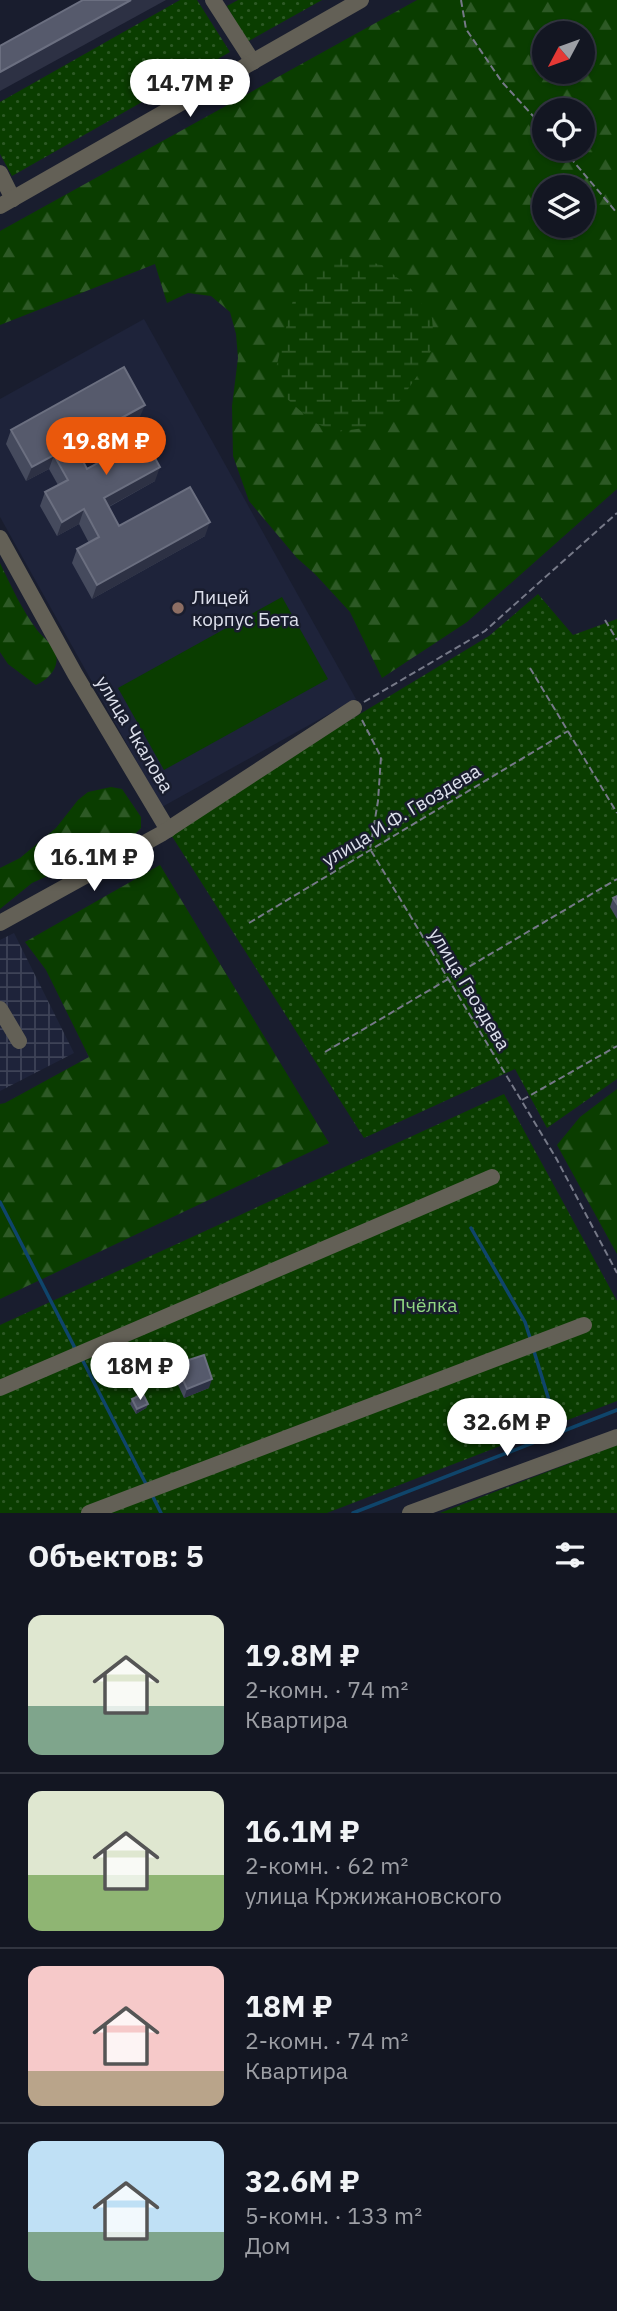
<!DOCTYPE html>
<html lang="ru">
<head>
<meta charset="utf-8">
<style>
	:root { --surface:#131622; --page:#20232f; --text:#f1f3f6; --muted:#9d9fa5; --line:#323540; --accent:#ea580c }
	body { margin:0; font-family:"IBM Plex Sans",sans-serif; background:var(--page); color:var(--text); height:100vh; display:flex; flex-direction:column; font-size:26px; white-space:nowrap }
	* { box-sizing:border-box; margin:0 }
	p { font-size:23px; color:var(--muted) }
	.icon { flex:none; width:38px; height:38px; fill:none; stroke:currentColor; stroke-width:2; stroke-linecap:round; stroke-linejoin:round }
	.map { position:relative; height:1513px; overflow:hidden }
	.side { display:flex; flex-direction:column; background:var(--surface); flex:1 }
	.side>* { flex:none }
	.needle { width:46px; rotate:229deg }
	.buttons { position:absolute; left:532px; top:21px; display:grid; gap:14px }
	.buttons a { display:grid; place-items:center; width:63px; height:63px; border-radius:50%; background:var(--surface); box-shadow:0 2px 5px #0004,0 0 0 2px var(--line); font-size:35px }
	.price { position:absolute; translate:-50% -60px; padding:0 16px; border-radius:24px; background:#fff; color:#222; font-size:23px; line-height:46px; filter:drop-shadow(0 2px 4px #0008) }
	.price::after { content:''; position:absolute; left:50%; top:42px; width:21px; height:16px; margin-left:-10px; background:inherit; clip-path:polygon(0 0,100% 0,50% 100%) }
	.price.selected { background:var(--accent); color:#fff }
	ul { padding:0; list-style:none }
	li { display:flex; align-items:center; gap:21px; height:175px; padding:0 28px }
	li+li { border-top:2px solid var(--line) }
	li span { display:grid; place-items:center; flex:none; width:196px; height:140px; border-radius:14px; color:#555 }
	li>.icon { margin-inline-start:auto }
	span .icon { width:84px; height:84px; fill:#fffc; stroke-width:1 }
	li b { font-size:30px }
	h2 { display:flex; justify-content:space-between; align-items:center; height:84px; padding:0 28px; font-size:30px }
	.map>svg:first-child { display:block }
	.industrial { fill:url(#industrial-grid) }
	.built { fill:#1e233a }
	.grass { fill:url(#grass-dots) }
	.forest { fill:url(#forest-firs); fill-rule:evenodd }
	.wetland { fill:url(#wetland-marsh) }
	.park { fill:#0a3d00 }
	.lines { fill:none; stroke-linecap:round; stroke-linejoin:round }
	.stream { stroke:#0f456b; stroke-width:3.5 }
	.path { stroke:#767988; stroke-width:2; stroke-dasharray:7 3.5; stroke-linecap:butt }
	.minor { stroke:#636056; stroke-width:16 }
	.wall { fill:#454a5d }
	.shaded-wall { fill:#2d3144 }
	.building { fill:#565a6c; stroke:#6b6f80; stroke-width:2 }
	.education-dot { fill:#8d6e63; stroke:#191d2e; stroke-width:2.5 }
	.labels { text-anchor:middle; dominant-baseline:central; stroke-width:5; stroke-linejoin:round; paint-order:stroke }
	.poi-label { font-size:19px; fill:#dde0ec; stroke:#191d2e; text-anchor:start }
	.street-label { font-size:19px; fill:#dde0ec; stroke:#191d2e }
	.park-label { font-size:19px; fill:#91d883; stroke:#191d2e }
</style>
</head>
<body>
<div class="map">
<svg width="617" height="1513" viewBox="0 0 617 1513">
	<defs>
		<pattern id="industrial-grid" width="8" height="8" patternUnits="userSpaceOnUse" patternTransform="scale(1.75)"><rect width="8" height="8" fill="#1e233a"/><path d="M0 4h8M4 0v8" fill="none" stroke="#3e4357"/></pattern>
		<pattern id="grass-dots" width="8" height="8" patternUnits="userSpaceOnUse" patternTransform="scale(1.75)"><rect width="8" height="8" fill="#0a3d00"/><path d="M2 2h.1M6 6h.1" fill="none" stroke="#2d5925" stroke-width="1.8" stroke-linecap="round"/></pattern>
		<pattern id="forest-firs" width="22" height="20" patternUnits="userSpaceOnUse" patternTransform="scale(1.75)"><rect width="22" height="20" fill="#0a3d00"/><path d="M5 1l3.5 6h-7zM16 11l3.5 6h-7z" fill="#2d5925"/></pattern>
		<pattern id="wetland-marsh" width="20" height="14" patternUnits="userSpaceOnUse" patternTransform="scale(1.75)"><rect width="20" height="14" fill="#0a3d00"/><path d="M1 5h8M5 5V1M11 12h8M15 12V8" fill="none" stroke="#2d5925"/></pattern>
	</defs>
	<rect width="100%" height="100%" fill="#191d2e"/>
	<!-- industrial -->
	<polygon class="industrial" points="14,933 74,1053 0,1091 0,940"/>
	<!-- built -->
	<polygon class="built" points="144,319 356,699 162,807 0,517 0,399"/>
	<!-- grass -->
	<g class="grass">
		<polygon points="180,0 197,0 230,52 12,176 0,154 0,102"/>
		<polygon points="238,0 322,0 247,42 227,6"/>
		<polygon points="538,594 573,635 617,619 617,1079 547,1128 515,1069 364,1138 168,830 489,636"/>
		<polygon points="504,1094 617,1301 617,1401 327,1513 0,1513 0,1325"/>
		<polygon points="617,1445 617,1513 440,1513"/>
	</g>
	<!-- forest -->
	<g class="forest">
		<path d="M 417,0 L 617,0 L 617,489 L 467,622 L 382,678 L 350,612 L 315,574 L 297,558 L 249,501 L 233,456 L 232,406 L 238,358 L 236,334 L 230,312 L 211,296 L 188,293 L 167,303 L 155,264 L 0,325 L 0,231 ZM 544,33 L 583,33 L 583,72 L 544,72 ZM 544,110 L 583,110 L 583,149 L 544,149 ZM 544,187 L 583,187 L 583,226 L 544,226 Z"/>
		<path d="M 0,563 C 11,586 22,610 37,630 C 42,637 52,643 55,651 C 61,667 49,679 36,685 L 8,664 L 0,652 Z"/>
		<polygon points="111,787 122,789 141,817 141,828 133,836 111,842 80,855 52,874 32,883 0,909 0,868 20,858 56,828 78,800 88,792"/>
		<polygon points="160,865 329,1143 0,1299 0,1104 5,1103 89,1057 46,970 25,942"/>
		<polygon points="617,1089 617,1254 557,1145 580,1117"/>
	</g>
	<!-- wetland -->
	<polygon class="wetland" points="345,256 382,265 411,289 432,318 434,344 424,366 390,415 371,427 336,432 313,422 286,398 274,376 296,288 312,271"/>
	<!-- park -->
	<polygon class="park" points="282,597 328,679 164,770 118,688"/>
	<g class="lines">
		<!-- stream -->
		<g class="stream">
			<polyline points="0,1202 76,1350"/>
			<polyline points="471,1228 525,1322 531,1341"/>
			<polyline points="533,1348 559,1433"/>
			<polyline points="82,1359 147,1486"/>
			<polyline points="151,1493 161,1513"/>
			<polyline points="353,1513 617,1410"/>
		</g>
		<!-- path -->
		<g class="path">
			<polyline points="461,0 466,29 502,82 544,128"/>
			<polyline points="563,149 617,213"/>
			<polyline points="605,620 617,640"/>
			<polyline points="530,668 617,813"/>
			<polyline points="364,702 485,631 617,513"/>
			<polyline points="362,720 381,757 378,801 370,849 556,1158 617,1273"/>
			<polyline points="249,923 568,731"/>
			<polyline points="325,1052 617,879"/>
			<polyline points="522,1100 617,1046"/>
		</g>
		<!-- minor -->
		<g class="minor">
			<polyline points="213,0 253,62"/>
			<polyline points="0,173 13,199"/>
			<polyline points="0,206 361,0"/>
			<polyline points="0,538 75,674 168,830"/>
			<polyline points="0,923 161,834 354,708"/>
			<polyline points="0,1009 19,1041"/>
			<polyline points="0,1388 492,1177"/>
			<polyline points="89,1513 584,1325"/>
			<polyline points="410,1513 617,1437"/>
		</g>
	</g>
	<!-- wall -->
	<g class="wall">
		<polygon points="139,419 78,452 87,469 155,481 109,507 119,526 205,536 92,599 72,563 77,549 89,543 79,524 57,536 40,506 45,492 58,485 49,469 26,481 6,444 11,430"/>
		<polygon points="617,896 617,919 610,907 613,898"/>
		<polygon points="176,1364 209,1388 184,1398 173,1374"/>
		<polygon points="132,1399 148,1404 146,1408 136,1414 130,1404"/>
	</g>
	<!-- shaded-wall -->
	<g class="shaded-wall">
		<polygon points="131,0 166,0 0,91 0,72"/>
		<polygon points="145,405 139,419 68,458 74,444"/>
		<polygon points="54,455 49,469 26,481 32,467"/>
		<polygon points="160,467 155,481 99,512 104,498"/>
		<polygon points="84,509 79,524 57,536 62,522"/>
		<polygon points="210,522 205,536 92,599 97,585"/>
		<polygon points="212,1379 209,1388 184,1398 187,1389"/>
		<polygon points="148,1404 146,1408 136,1414 137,1409"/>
	</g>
	<!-- building -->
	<g class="building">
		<polygon points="83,0 131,0 0,72 0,46"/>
		<polygon points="124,367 145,405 74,444 87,469 144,438 160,467 104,498 119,526 190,487 210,522 97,585 77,549 99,537 84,509 62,522 45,492 68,480 54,455 32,467 11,430"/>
		<polygon points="617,896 617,904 613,898"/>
		<polygon points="204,1355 212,1379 187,1389 176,1364"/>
		<polygon points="143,1394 148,1404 137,1409 132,1399"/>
	</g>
	<!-- markers -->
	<circle class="education-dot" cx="178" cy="608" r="7"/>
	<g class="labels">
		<!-- poi labels -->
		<g class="poi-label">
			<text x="192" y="597">Лицей<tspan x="192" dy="22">корпус Бета</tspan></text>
		</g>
		<!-- street labels -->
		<g class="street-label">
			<text transform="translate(135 734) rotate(59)">улица Чкалова</text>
			<text transform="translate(401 815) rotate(-31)">улица И.Ф. Гвоздева</text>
			<text transform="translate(470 989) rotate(59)">улица Гвоздева</text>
		</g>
		<!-- park labels -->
		<g class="park-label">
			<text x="425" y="1305">Пчёлка</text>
		</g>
	</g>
</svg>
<div class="buttons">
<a><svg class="needle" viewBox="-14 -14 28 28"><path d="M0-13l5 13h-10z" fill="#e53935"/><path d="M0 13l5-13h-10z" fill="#9d9fa5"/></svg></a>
<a><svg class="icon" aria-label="locate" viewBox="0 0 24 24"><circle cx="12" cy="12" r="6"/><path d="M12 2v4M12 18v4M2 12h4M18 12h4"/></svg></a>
<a><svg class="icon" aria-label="layers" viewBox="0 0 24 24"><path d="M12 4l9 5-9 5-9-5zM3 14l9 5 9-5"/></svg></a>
</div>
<b class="price" style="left:190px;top:119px">14.7M ₽</b>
<b class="price selected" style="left:106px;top:477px">19.8M ₽</b>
<b class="price" style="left:94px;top:893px">16.1M ₽</b>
<b class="price" style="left:140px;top:1402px">18M ₽</b>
<b class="price" style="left:507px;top:1458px">32.6M ₽</b>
</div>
<section class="side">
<h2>Объектов: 5<svg class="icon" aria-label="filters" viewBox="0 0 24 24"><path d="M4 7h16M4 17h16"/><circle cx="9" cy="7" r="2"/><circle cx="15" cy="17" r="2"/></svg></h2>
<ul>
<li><span style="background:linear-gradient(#dfe7d0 65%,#7fa58c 0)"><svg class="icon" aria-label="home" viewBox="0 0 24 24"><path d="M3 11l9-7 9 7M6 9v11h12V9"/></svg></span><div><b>19.8M ₽</b><p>2-комн. · 74 m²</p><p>Квартира</p></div></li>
<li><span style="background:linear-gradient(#dfe7d0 60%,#8fb573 0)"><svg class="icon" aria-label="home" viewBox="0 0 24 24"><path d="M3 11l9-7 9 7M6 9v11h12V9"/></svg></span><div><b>16.1M ₽</b><p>2-комн. · 62 m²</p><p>улица Кржижановского</p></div></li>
<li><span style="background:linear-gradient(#f6c9c9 75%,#b9a48a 0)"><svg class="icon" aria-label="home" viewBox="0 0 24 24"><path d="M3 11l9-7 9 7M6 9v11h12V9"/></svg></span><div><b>18M ₽</b><p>2-комн. · 74 m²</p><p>Квартира</p></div></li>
<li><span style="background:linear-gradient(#bfe0f5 65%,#7fa58c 0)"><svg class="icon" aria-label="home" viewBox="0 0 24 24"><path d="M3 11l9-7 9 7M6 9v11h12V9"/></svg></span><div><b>32.6M ₽</b><p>5-комн. · 133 m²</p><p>Дом</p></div></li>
</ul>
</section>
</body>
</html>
